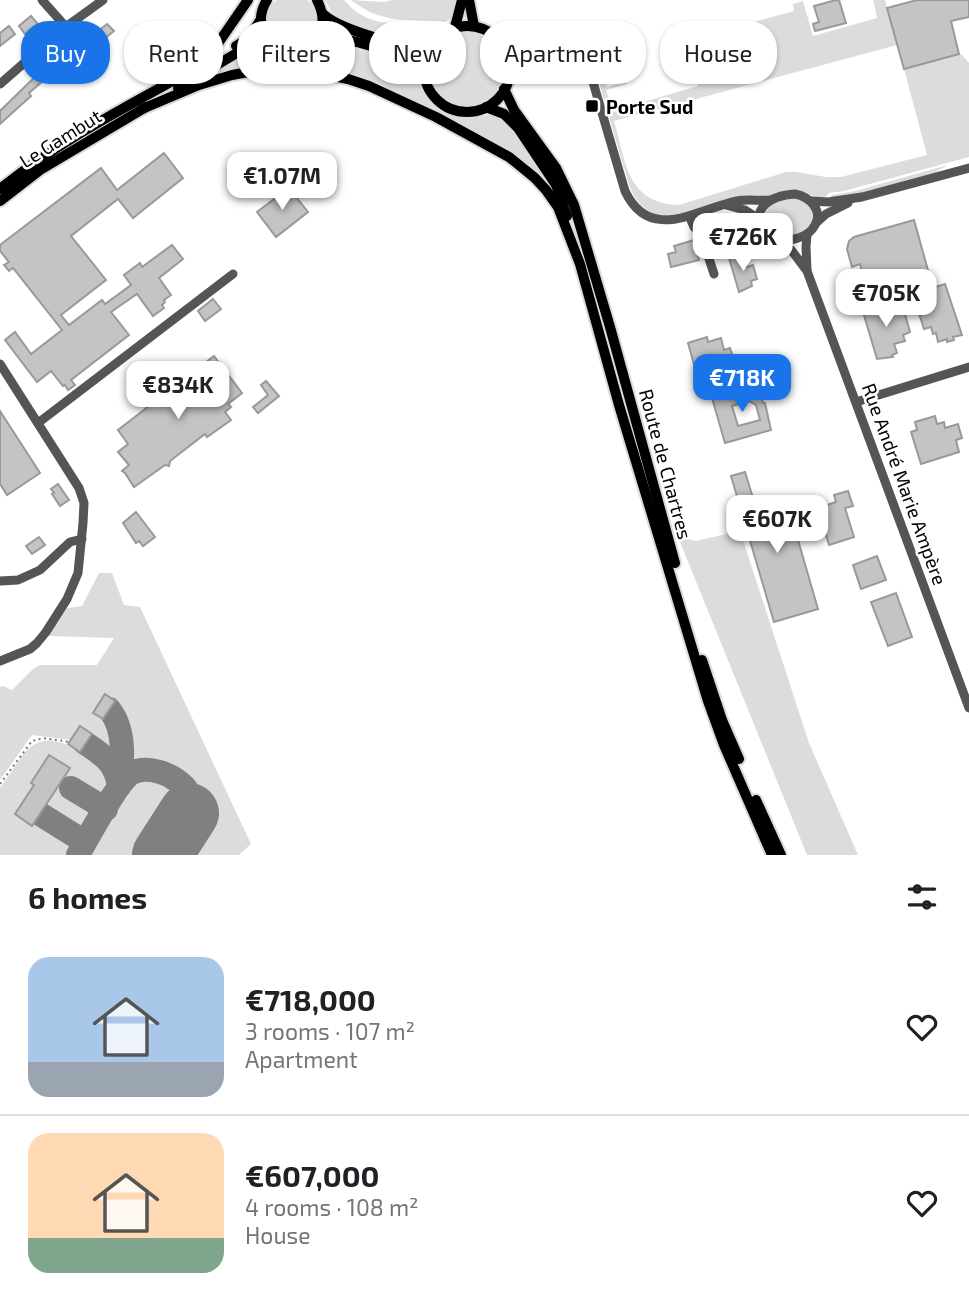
<!DOCTYPE html>
<html lang="en">
<head>
<meta charset="utf-8">
<style>
	:root { --surface:#fff; --page:#f2f2f2; --text:#202124; --muted:#757577; --line:#e0e0e0; --accent:#1a73e8 }
	body { margin:0; font-family:"Exo 2",sans-serif; background:var(--page); color:var(--text); height:100vh; display:flex; flex-direction:column; font-size:26px; white-space:nowrap }
	* { box-sizing:border-box; margin:0 }
	p { font-size:23px; color:var(--muted) }
	.icon { flex:none; width:38px; height:38px; fill:none; stroke:currentColor; stroke-width:2; stroke-linecap:round; stroke-linejoin:round }
	.map { position:relative; height:855px; overflow:hidden }
	.side { display:flex; flex-direction:column; background:var(--surface); flex:1 }
	.side>* { flex:none }
	.banner { position:absolute; left:21px; top:21px; width:928px; height:63px; display:flex; gap:14px }
	.price { position:absolute; translate:-50% -60px; padding:0 16px; border-radius:14px; background:#fff; color:#222; font-size:23px; line-height:46px; filter:drop-shadow(0 2px 4px #0008) }
	.price::after { content:''; position:absolute; left:50%; top:42px; width:21px; height:16px; margin-left:-10px; background:inherit; clip-path:polygon(0 0,100% 0,50% 100%) }
	.price.selected { background:var(--accent); color:#fff }
	ul { padding:0; list-style:none }
	li { display:flex; align-items:center; gap:21px; height:175px; padding:0 28px }
	li+li { border-top:2px solid var(--line) }
	li span { display:grid; place-items:center; flex:none; width:196px; height:140px; border-radius:21px; color:#555 }
	li>.icon { margin-inline-start:auto }
	span .icon { width:84px; height:84px; fill:#fffc; stroke-width:1 }
	li b { font-size:30px }
	h2 { display:flex; justify-content:space-between; align-items:center; height:84px; padding:0 28px; font-size:30px }
	.chip { padding:0 24px; border-radius:28px; background:var(--surface); box-shadow:0 2px 5px #0004; font-size:24px; line-height:63px }
	.chip.selected { background:var(--accent); color:#fff }
	.map>svg:first-child { display:block }
	.green { fill:#dcdcdc }
	.lines { fill:none; stroke-linecap:round; stroke-linejoin:round }
	.taxiway { stroke:#808080; stroke-width:24 }
	.runway { stroke:#808080; stroke-width:60 }
	.building { fill:#c4c4c4; stroke:#999; stroke-width:2; fill-rule:evenodd }
	.major-casing { stroke:#dbdbdb; stroke-width:14 }
	.path { stroke:#777; stroke-width:2; stroke-dasharray:2 3.5; stroke-linecap:butt }
	.minor { stroke:#555; stroke-width:9 }
	.major { stroke:#000; stroke-width:10 }
	.poi-dot { fill:#000; stroke:#fff; stroke-width:2.5 }
	.labels { text-anchor:middle; dominant-baseline:central; stroke-width:5; stroke-linejoin:round; paint-order:stroke }
	.poi-label { font-size:19px; font-weight:bold; fill:#000; stroke:#fff; text-anchor:start }
	.street-label { font-size:19px; fill:#000; stroke:#fff }
</style>
</head>
<body>
<div class="map">
<svg width="969" height="855" viewBox="0 0 969 855">
	<rect width="100%" height="100%" fill="#fff"/>
	<!-- green -->
	<g class="green">
		<path d="M 276,0 L 308,0 C 338,34 278,63 268,26 C 265,16 269,7 276,0 Z"/>
		<path d="M 325,0 L 344,0 C 367,28 394,22 426,26 L 429,29 L 429,33 C 428,34 427,35 425,36 C 412,43 344,25 334,15 C 330,11 328,5 325,0 Z"/>
		<path d="M 351,0 L 384,2 L 392,0 L 457,0 L 453,17 L 442,24 L 435,21 C 402,20 379,22 351,0 Z"/>
		<path d="M 873,0 L 885,0 L 897,45 L 614,121 C 626,161 626,203 679,205 L 786,172 L 796,172 L 826,177 L 841,177 L 927,155 L 904,69 L 961,54 L 969,63 L 969,157 L 844,191 L 829,193 L 824,199 C 813,198 805,190 793,190 C 782,190 772,196 761,198 C 753,199 743,197 734,198 C 693,206 648,240 628,182 L 593,62 L 601,59 L 605,61 L 606,64 L 601,66 L 607,87 L 626,81 L 627,84 L 606,90 L 613,111 L 698,86 L 696,80 L 702,78 L 698,65 L 692,67 L 690,60 L 696,58 L 693,46 L 686,48 L 685,41 L 794,11 L 793,4 L 803,1 L 813,36 L 877,18 Z"/>
		<circle cx="467" cy="69" r="38"/>
		<path d="M 328,43 L 340,45 L 392,59 L 410,69 L 417,77 L 429,102 L 435,107 L 447,115 L 467,119 L 492,115 L 507,120 L 555,190 L 535,175 L 347,74 L 305,66 L 211,76 L 208,75 C 222,67 246,48 261,48 C 274,48 280,60 298,57 C 310,55 317,45 328,43 Z"/>
		<polygon points="948,165 934,173 854,195 830,198 832,195 855,191"/>
		<path d="M 796,198 L 804,200 L 812,210 C 814,232 801,234 783,237 L 764,222 C 765,203 780,200 796,198 Z"/>
		<polygon points="740,531 809,743 858,855 807,855 678,537 696,541"/>
		<path d="M 99,573 L 112,573 L 124,605 L 140,607 L 251,844 L 239,855 L 0,855 L 0,788 L 24,753 C 42,733 61,740 80,752 L 71,740 L 32,735 L 0,780 L 0,687 L 3,686 L 12,690 L 33,669 L 40,665 L 97,665 L 114,638 L 49,636 L 67,608 L 82,606 Z"/>
	</g>
	<g class="lines">
		<!-- taxiway -->
		<g class="taxiway">
			<path d="M 109,709 C 126,730 123,762 119,786"/>
			<path d="M 85,743 C 104,756 115,762 119,786"/>
			<polyline points="71,788 106,809"/>
			<polyline points="40,814 85,842"/>
			<path d="M 78,855 C 87,839 119,780 132,773 C 154,760 204,788 189,813"/>
		</g>
		<!-- runway -->
		<polyline class="runway" points="162,855 189,813"/>
	</g>
	<!-- building -->
	<g class="building">
		<polygon points="836,0 839,0 846,23 815,31 813,24 819,22 814,6"/>
		<polygon points="917,0 969,0 969,17 951,21 959,54 904,69 887,8"/>
		<polygon points="31,16 38,24 25,34 19,26"/>
		<polygon points="107,24 114,31 74,63 75,64 72,67 75,70 66,78 56,67 81,43 82,44"/>
		<polygon points="9,26 15,34 0,46 0,33"/>
		<polygon points="44,68 50,75 29,93 31,96 0,124 0,111"/>
		<polygon points="164,153 183,178 133,218 118,199 71,236 106,280 61,315 69,325 102,300 105,304 131,285 124,275 140,263 142,267 172,245 183,259 159,278 171,295 164,300 165,302 162,305 164,308 153,316 137,294 111,312 129,335 71,380 75,385 68,390 65,385 63,386 51,371 37,382 5,340 15,332 31,354 62,330 13,268 9,271 4,265 9,262 0,251 0,245 101,168 117,190"/>
		<polygon points="289,188 308,212 276,237 257,212"/>
		<polygon points="914,220 929,274 867,291 860,264 852,267 847,249 849,241 854,237"/>
		<polygon points="694,240 699,260 671,267 668,254 676,252 674,246"/>
		<polygon points="738,256 739,261 745,260 747,267 753,265 757,279 751,281 752,286 739,292 729,258"/>
		<polygon points="945,284 962,335 953,337 954,340 947,342 947,339 938,342 936,333 933,334 931,327 924,329 915,301 922,299 920,292"/>
		<polygon points="213,299 221,309 205,321 198,311"/>
		<polygon points="893,302 895,309 903,307 910,332 903,335 905,341 894,344 897,353 892,355 893,357 877,359 863,312"/>
		<polygon points="707,337 708,342 721,338 724,350 730,348 733,357 695,368 688,343"/>
		<polygon points="214,356 242,393 228,404 231,407 225,412 231,420 207,437 205,434 170,461 169,466 165,465 134,487 125,473 122,471 129,465 118,452 128,444 118,430"/>
		<polygon points="266,381 279,396 258,413 253,407 268,395 261,385"/>
		<path d="M 758,385 L 763,403 L 765,403 L 771,430 L 725,443 L 712,398 ZM 749,401 L 756,405 L 760,420 L 738,426 L 732,406 Z"/>
		<polygon points="0,411 40,473 7,495 0,484"/>
		<polygon points="935,416 937,424 944,422 945,428 958,424 962,438 956,440 959,452 921,464 911,432 917,430 915,422"/>
		<polygon points="745,472 757,511 787,502 818,609 774,622 731,476"/>
		<polygon points="58,484 69,500 60,506 52,494 54,493 51,489"/>
		<polygon points="848,491 853,506 845,508 854,537 829,545 818,508 836,502 834,495"/>
		<polygon points="136,512 155,537 143,546 139,541 136,543 123,523"/>
		<polygon points="39,537 45,545 32,554 26,546"/>
		<polygon points="877,556 886,580 861,589 853,565"/>
		<polygon points="896,593 912,637 888,646 871,602"/>
		<polygon points="105,694 115,701 103,719 93,713"/>
		<polygon points="80,726 92,734 80,752 68,744"/>
		<polygon points="49,755 70,768 32,826 15,814 34,785 31,783"/>
	</g>
	<g class="lines">
		<!-- major casing -->
		<g class="major-casing">
			<g id="major">
				<path d="M 267,0 C 242,40 302,70 320,31 C 325,21 322,10 317,0"/>
				<polyline points="469,0 474,26"/>
				<path d="M 322,13 C 336,28 392,44 413,45 C 421,45 427,43 434,40"/>
				<circle cx="467" cy="69" r="43"/>
				<polyline points="455,27 462,0"/>
				<path d="M 316,38 C 347,34 399,53 423,72"/>
				<polyline points="236,46 249,38 261,19"/>
				<polyline points="197,62 219,42 248,0"/>
				<polyline points="178,88 247,47 272,42"/>
				<polyline points="504,89 514,110 556,168 574,205 610,327 675,563"/>
				<polyline points="486,107 504,114 518,128 556,185 567,216"/>
				<polyline points="142,109 199,85 232,75 259,70 294,70 324,74 348,79 369,86 436,117 509,157 535,178 546,190 558,207 580,264 619,405 708,701 724,745 772,855"/>
				<path d="M 0,189 C 65,136 140,100 212,59"/>
				<polyline points="0,201 40,170 146,107"/>
				<polyline points="702,660 722,720 739,759"/>
				<polyline points="756,800 781,855"/>
			</g>
		</g>
		<!-- path -->
		<polyline class="path" points="0,784 32,741 43,738 70,742"/>
		<!-- minor -->
		<g class="minor">
			<polyline points="42,0 66,27"/>
			<polyline points="504,47 537,50"/>
			<path d="M 510,69 C 528,56 571,23 585,55 L 625,191 C 650,244 697,209 737,201 C 747,199 759,201 770,200"/>
			<polyline points="0,84 63,29 103,0"/>
			<path d="M 795,194 C 810,197 823,210 815,225 C 811,233 805,236 798,238 C 759,252 736,198 795,194 Z"/>
			<polyline points="811,201 828,202 862,197 969,168"/>
			<polyline points="726,205 745,210 760,220"/>
			<polyline points="689,216 694,227 701,234 714,274"/>
			<polyline points="816,223 826,214 848,203"/>
			<polyline points="782,241 792,251 807,271 969,708"/>
			<polyline points="807,270 806,247 807,234"/>
			<polyline points="0,364 79,488 84,503 83,523 78,573 67,599 46,632 37,643 30,649 0,661"/>
			<polyline points="856,402 969,367"/>
			<polyline points="38,423 233,274"/>
			<polyline points="0,581 18,580 40,570 70,542 82,539"/>
		</g>
		<!-- major -->
		<use href="#major" class="major"/>
	</g>
	<!-- markers -->
	<rect class="poi-dot" x="585" y="99" width="14" height="14" rx="3.5"/>
	<g class="labels">
		<!-- poi labels -->
		<g class="poi-label">
			<text x="606" y="106">Porte Sud</text>
		</g>
		<!-- street labels -->
		<g class="street-label">
			<text transform="translate(60 138) rotate(-32)">Le Gambut</text>
			<text transform="translate(666 464) rotate(75)">Route de Chartres</text>
			<text transform="translate(905 484) rotate(70)">Rue André Marie Ampère</text>
		</g>
	</g>
</svg>
<b class="price" style="left:282px;top:212px">€1.07M</b>
<b class="price" style="left:743px;top:273px">€726K</b>
<b class="price" style="left:886px;top:329px">€705K</b>
<b class="price selected" style="left:742px;top:414px">€718K</b>
<b class="price" style="left:178px;top:421px">€834K</b>
<b class="price" style="left:777px;top:555px">€607K</b>
<div class="banner">
<a class="chip selected">Buy</a>
<a class="chip">Rent</a>
<a class="chip">Filters</a>
<a class="chip">New</a>
<a class="chip">Apartment</a>
<a class="chip">House</a>
</div>
</div>
<section class="side">
<h2>6 homes<svg class="icon" aria-label="filters" viewBox="0 0 24 24"><path d="M4 7h16M4 17h16"/><circle cx="9" cy="7" r="2"/><circle cx="15" cy="17" r="2"/></svg></h2>
<ul>
<li><span style="background:linear-gradient(#a9c7e8 75%,#9aa5b1 0)"><svg class="icon" aria-label="home" viewBox="0 0 24 24"><path d="M3 11l9-7 9 7M6 9v11h12V9"/></svg></span><div><b>€718,000</b><p>3 rooms · 107 m²</p><p>Apartment</p></div><svg class="icon" aria-label="heart" viewBox="0 0 24 24"><path d="M12 20l-8-8c-3-5 5-10 8-4 3-6 11-1 8 4z"/></svg></li>
<li><span style="background:linear-gradient(#ffd9b3 75%,#7fa58c 0)"><svg class="icon" aria-label="home" viewBox="0 0 24 24"><path d="M3 11l9-7 9 7M6 9v11h12V9"/></svg></span><div><b>€607,000</b><p>4 rooms · 108 m²</p><p>House</p></div><svg class="icon" aria-label="heart" viewBox="0 0 24 24"><path d="M12 20l-8-8c-3-5 5-10 8-4 3-6 11-1 8 4z"/></svg></li>
</ul>
</section>
</body>
</html>
